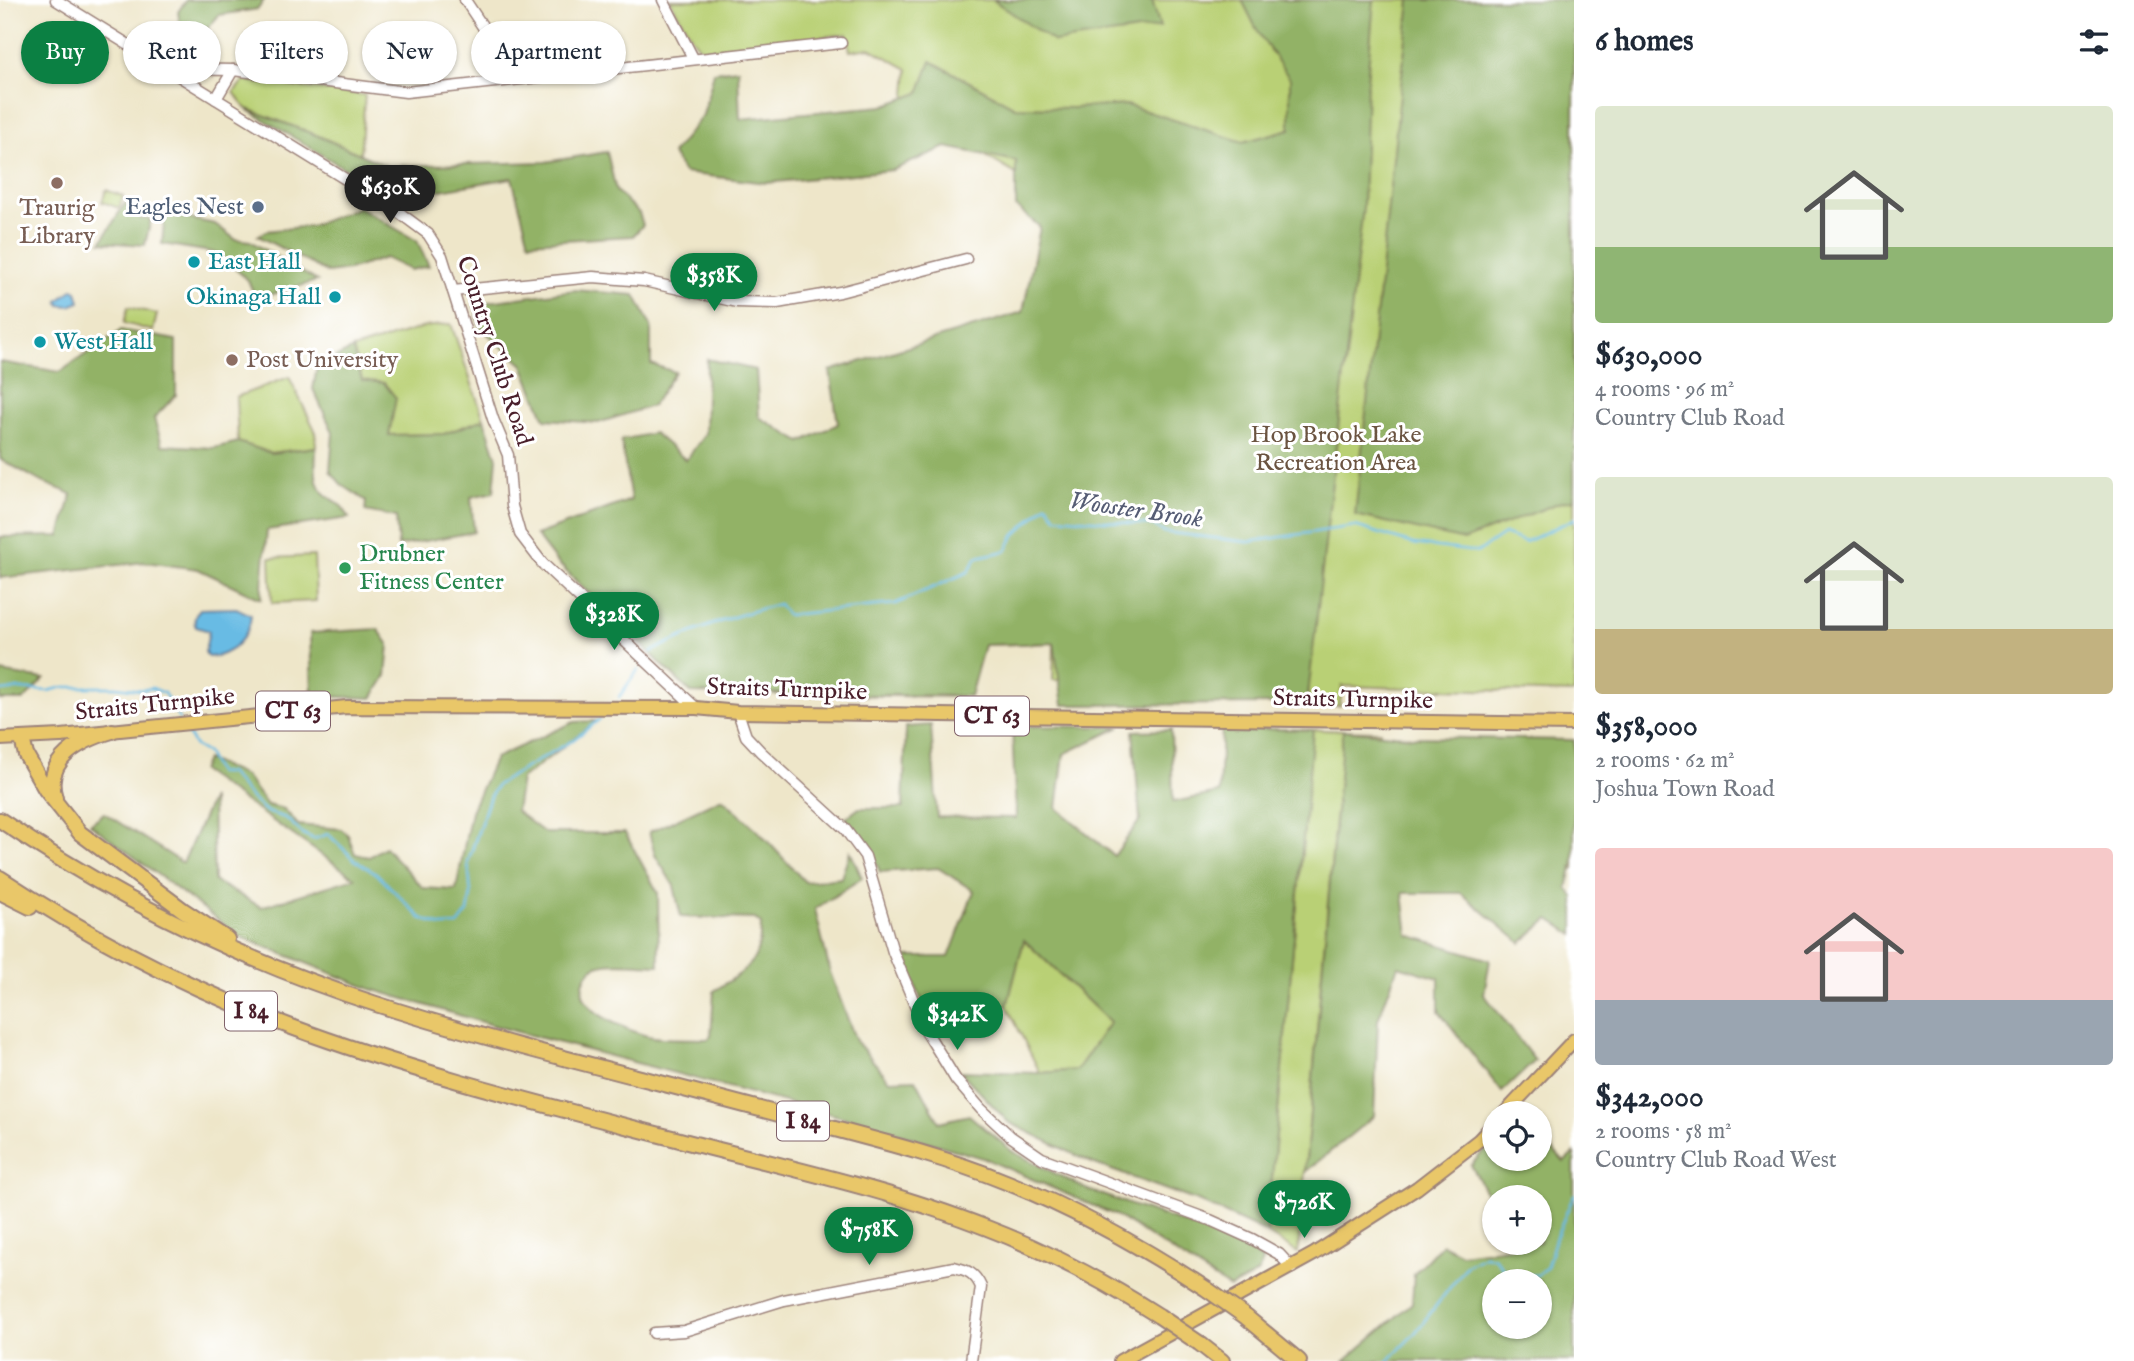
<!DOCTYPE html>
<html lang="en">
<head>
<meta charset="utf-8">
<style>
	:root { --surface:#fff; --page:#f6f6f7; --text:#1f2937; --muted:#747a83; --accent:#0b8043 }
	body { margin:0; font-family:"IM FELL English",serif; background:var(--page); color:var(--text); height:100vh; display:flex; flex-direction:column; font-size:26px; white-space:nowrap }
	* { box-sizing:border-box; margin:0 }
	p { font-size:23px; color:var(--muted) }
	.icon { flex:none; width:38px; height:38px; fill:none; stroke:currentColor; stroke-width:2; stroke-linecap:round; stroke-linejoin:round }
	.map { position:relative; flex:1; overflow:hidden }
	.sheet { display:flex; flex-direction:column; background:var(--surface); width:560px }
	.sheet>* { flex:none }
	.guide { position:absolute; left:21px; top:21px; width:665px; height:63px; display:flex; gap:14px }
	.fabs { position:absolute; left:1482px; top:1101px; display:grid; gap:14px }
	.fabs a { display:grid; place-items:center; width:70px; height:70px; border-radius:50%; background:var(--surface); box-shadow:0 2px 5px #0004; font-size:35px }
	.price { position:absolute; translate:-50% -60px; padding:0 16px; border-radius:24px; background:var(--accent); color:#fff; font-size:23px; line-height:46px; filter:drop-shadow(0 2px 4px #0008) }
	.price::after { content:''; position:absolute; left:50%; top:42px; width:21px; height:16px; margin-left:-10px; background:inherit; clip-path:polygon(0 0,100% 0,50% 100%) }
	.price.current { background:#222; color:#fff }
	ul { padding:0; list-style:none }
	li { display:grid; align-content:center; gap:14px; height:371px; padding:0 21px }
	li span { display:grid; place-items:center; height:217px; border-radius:7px; color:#555 }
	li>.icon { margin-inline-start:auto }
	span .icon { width:126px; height:126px; fill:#fffc; stroke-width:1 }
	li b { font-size:30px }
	h2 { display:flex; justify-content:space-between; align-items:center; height:84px; padding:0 21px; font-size:30px }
	.pill { padding:0 24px; border-radius:32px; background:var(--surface); box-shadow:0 2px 5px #0004; font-size:24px; line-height:63px }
	.pill.current { background:var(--accent); color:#fff }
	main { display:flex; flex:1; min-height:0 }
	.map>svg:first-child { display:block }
	.green { fill:#b9d075; stroke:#827850; stroke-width:2 }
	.forest { fill:#92b266; stroke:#6e6848; stroke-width:2; fill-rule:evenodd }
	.water { fill:#68bbe4; stroke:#596d88; stroke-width:2 }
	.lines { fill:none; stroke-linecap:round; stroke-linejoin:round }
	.stream { stroke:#68bbe4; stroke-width:2.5 }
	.minor-casing { stroke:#9c827a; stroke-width:13 }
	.major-casing { stroke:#9c827a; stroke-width:16 }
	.highway-casing { stroke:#9c827a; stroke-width:18 }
	.minor { stroke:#fff; stroke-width:10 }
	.major { stroke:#e9c769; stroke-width:12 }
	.highway { stroke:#e9c769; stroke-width:14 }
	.highway-bridge-casing { stroke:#9c827a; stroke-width:18; stroke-linecap:butt }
	.highway-bridge { stroke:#e9c769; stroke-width:14 }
	.education-dot { fill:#8d6e63; stroke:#fff; stroke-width:2.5 }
	.service-dot { fill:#5c6f8a; stroke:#fff; stroke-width:2.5 }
	.culture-dot { fill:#0f9aa8; stroke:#fff; stroke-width:2.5 }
	.leisure-dot { fill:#2e9e5b; stroke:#fff; stroke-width:2.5 }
	.labels { text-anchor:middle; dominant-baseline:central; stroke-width:6; stroke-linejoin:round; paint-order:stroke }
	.shield { fill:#fff; stroke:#80626b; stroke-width:2 }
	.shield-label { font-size:23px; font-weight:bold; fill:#4a1f2b }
	.service-label { font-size:24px; fill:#4e5e75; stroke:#fff; text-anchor:end }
	.education-label { font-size:24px; fill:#785e54; stroke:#fff }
	.culture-label { font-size:24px; fill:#0d838f; stroke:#fff; text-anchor:start }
	.street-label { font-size:24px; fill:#4a1f2b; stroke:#fff }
	.park-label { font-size:24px; fill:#6b5441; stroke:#fff }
	.leisure-label { font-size:24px; fill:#27864d; stroke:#fff; text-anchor:start }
	.water-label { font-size:26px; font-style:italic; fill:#565d75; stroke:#fff }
</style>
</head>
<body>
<main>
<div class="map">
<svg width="1574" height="1361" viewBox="0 0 1574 1361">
	<rect width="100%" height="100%" fill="#fff"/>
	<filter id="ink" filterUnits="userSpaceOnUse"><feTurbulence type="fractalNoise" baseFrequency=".0143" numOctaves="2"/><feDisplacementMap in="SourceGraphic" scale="14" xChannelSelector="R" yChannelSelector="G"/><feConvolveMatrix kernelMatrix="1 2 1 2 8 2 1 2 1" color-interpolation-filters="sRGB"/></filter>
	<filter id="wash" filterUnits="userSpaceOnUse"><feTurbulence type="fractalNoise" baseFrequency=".00686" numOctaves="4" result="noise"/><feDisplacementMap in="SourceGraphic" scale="28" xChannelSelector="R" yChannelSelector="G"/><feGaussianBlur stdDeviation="1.57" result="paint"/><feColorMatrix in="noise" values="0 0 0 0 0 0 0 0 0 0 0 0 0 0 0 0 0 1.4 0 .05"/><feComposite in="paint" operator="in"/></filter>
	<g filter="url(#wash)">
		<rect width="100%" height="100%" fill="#eee6c9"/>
		<!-- green -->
		<g class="green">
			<polygon points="670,0 1574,0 1574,693 1342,686 1340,706 1307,704 1309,686 1053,680 1054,643 984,645 954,697 691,693 556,561 536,535 695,510 754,468 1048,326 1056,198 905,108 908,69 870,48 850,51 847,34 702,50 692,38"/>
			<polygon points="244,80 365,95 360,154 316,135 245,108 234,92"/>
			<polygon points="106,190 123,196 119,208 102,202"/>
			<polygon points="128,307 157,314 153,331 124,323"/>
			<polygon points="451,324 484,419 444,434 388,435 384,383 362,381 353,349 424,327"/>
			<polygon points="289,377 315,430 316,447 271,453 238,442 236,397"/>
			<polygon points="314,556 316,601 272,603 270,558"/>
			<polygon points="1222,728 1380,731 1381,751 1574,756 1574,869 1565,876 1461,893 1391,893 1335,819 1298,1253 1267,1233 1305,816 1222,782"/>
			<polygon points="1024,940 1110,1022 1077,1070 1040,1073 1007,1006"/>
		</g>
		<!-- forest -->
		<g class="forest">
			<polygon points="186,0 264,0 258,9 219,15 192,46 183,47 178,12"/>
			<polygon points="993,0 1152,0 1160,27 1054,42"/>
			<polygon points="1242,0 1374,0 1367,82 1363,207 1307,704 1063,705 1054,643 984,645 970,696 691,693 556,561 536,535 631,500 621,440 654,433 686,460 705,434 707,359 756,370 759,417 801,442 838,424 830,371 1023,312 1040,227 1016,207 1016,161 946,147 893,170 766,183 684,173 672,154 703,115 714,72 738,69 740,119 883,106 919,93 931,61 1015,107 1072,108 1127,105 1243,142 1290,129 1290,79 1259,34"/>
			<polygon points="1410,0 1574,0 1574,500 1561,502 1464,540 1355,515"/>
			<polygon points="245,108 316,135 387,166 545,162 607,152 616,191 639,213 643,225 633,236 529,242 512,178 393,198"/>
			<polygon points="125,203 141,219 151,219 145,245 101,242"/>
			<polygon points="359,207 417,241 429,266 410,270 385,258 349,270 328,273 258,236 266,231 311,226"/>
			<polygon points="165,214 215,224 235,239 250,241 317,281 256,299 248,280 217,253 162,244"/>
			<polygon points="575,290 635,295 651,326 651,364 675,372 652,406 598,423 545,419 523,365 480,327 474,304"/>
			<path d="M 121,330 L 176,340 L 176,395 L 154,418 L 162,445 L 214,448 L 238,442 L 271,453 L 316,447 C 316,463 312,484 326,495 C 338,505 342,503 349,518 L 267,530 L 261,599 L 198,569 L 145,562 L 0,578 L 0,537 L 60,536 L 72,494 L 40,481 L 0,459 L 0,362 L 60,372 Z"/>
			<polygon points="353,349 362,380 384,383 396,398 389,435 444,434 484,419 497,458 494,492 471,497 474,532 398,546 396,517 365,511 366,501 341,484 330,471 333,432 313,389 317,367"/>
			<polygon points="378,629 389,645 386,676 372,698 312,696 310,633"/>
			<polygon points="0,672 44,679 24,700 0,700"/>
			<path d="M 597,721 L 521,779 L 516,811 L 545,833 L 625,833 L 658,893 L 659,965 C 643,965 609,960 595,967 C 588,970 585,977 583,984 C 577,1010 619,1026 638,1033 C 658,1041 686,1038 708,1039 L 711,1036 L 714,991 C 747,969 760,966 761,924 L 755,919 L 681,917 L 674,886 L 655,855 L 649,832 L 722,798 L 759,832 L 805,882 L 841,878 L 850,851 L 862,878 L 815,909 L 830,972 L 856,1041 L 889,1080 L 916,1079 L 939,1122 L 969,1115 L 1013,1152 L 1088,1190 L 1244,1244 L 1263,1261 L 1258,1273 L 1230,1288 L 1117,1216 L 986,1159 L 846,1118 L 492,1025 L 371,989 L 241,937 L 90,824 L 104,813 L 183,863 L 212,798 L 214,881 L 261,907 L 355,878 L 201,771 L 206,759 L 245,776 L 267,805 L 284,809 L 298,825 L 341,829 L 348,835 L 355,854 L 369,857 L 385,847 L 423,888 L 456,890 L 471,811 L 495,758 L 574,722 Z"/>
			<polygon points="931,725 937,817 1016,818 1012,726 1120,727 1064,754 1057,808 1114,856 1140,820 1133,731 1171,730 1173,802 1219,793 1222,728 1313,730 1267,1233 1200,1202 1092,1163 1008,1122 960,1071 1040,1073 1077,1070 1110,1022 1024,940 1007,1006 927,1013 903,957 949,957 974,891 938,868 880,872 871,851 846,818 859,808 903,808 906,727"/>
			<polygon points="1343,730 1414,737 1574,740 1574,861 1567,888 1574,897 1574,935 1549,919 1521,943 1461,893 1403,893 1408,935 1490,960 1484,994 1535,1061 1502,1092 1439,1011 1439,978 1398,966 1378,1020 1374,1116 1305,1172"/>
			<path d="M 1540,1135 L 1564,1162 L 1574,1153 L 1574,1361 L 1345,1361 L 1412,1303 L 1414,1274 L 1442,1244 L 1461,1254 L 1516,1247 L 1515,1243 L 1540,1242 L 1540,1197 L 1494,1197 L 1494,1207 L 1471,1165 L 1494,1140 L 1494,1158 L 1540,1158 ZM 1494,1281 L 1540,1281 L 1540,1326 L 1494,1326 Z"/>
		</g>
		<!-- water -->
		<g class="water">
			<polygon points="73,289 77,291 80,302 70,306 60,305 58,301"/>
			<path d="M 236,608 L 251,615 C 250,637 230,657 208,657 L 205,652 L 209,631 L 196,627 C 193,621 195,614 200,609 Z"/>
		</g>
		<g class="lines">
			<!-- stream -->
			<g class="stream">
				<path d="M 651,652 C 693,630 734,615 779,604 L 787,615 L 895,604 L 968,572 L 977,557 L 1006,551 L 1014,536 L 1047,504 L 1056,517 L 1153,525 L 1163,532 L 1248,542 L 1355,526 L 1413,544 L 1478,552 L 1504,534 L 1525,542 L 1574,519"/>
				<polyline points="0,691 19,689 48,691 64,687 116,687 142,690 152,688 164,693 179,719"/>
				<polyline points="619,697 638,670"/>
				<polyline points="184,728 195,746 207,753 217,773 229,773 253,800 267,812 286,818 303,834 314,839 328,834 355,860 376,873 421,918 441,926 458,925 468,912 471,894 468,862 490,796 498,784 573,740 600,719"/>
				<polyline points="1388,1361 1415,1333 1468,1264 1484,1256 1494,1257 1506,1272 1517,1276 1538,1275 1547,1267 1556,1237 1574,1195"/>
			</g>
		</g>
	</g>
	<g filter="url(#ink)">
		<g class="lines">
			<!-- minor casing -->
			<g class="minor-casing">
				<g id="minor">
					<polyline points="56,0 397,211 428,234 442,256 493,419 508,455 512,506 520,534 543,564 696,708"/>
					<polyline points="465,0 517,78"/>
					<polyline points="663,0 693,58"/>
					<polyline points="170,69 233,70 406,92 841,43"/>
					<polyline points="216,99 233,70"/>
					<polyline points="453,291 593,277 644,281 737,302 777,303 840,292 966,259"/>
					<polyline points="738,712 746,736 761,752 845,829 865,856 893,952 926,1031 956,1080 981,1109 1010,1136 1042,1158 1210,1220 1252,1239 1279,1254 1292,1268"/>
					<path d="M 654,1333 L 684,1331 L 784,1300 L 954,1267 C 967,1270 975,1273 981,1287 L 971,1361"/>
				</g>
			</g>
			<!-- major casing -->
			<g class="major-casing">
				<g id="major">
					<polyline points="0,739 61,736 347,707 696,708 738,712 1574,724"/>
					<polyline points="1505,1113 1574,1040"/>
					<polyline points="1120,1361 1314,1254 1417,1188 1479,1140 1494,1124"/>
				</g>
			</g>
			<!-- highway casing -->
			<g class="highway-casing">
				<g id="highway">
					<polyline points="22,739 26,755 46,790 80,833 183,910 227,939"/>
					<path d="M 55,798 C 42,759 82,740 112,731"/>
					<path d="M 0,820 C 116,899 242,961 376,1004 C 513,1048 654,1080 793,1118 C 864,1137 937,1154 1006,1182 C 1077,1210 1144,1248 1208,1290"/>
					<path d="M 0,878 C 91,938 188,988 289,1026 C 412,1072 541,1104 668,1137 C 774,1165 884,1187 987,1228 C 1047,1251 1104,1281 1159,1316"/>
					<polyline points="0,892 30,907"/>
					<polyline points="1246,1317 1299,1361"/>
					<polyline points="1199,1343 1222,1361"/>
				</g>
			</g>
			<!-- minor -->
			<use href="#minor" class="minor"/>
			<!-- major -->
			<use href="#major" class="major"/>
			<!-- highway -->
			<use href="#highway" class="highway"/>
			<!-- highway-bridge casing -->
			<g class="highway-bridge-casing">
				<g id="highway-bridge">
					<polyline points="1208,1290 1246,1317"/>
					<polyline points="1159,1316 1199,1343"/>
				</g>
			</g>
			<!-- highway-bridge -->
			<use href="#highway-bridge" class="highway-bridge"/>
		</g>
	</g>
	<!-- markers -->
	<g class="education-dot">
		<circle cx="57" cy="183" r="7"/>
		<circle cx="232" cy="360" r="7"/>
	</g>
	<circle class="service-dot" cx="258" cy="207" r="7"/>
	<g class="culture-dot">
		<circle cx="194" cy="262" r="7"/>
		<circle cx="335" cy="297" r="7"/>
		<circle cx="40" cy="342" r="7"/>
	</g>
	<circle class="leisure-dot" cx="345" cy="568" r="7"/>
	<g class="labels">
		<!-- shield labels -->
		<g class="shield">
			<rect x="256" y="691.5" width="74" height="39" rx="5"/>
			<rect x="955" y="696.5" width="74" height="39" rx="5"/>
			<rect x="225" y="991.5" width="52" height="39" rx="5"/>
			<rect x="777" y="1101.5" width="52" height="39" rx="5"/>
		</g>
		<g class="shield-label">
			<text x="293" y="711">CT 63</text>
			<text x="992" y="716">CT 63</text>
			<text x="251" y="1011">I 84</text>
			<text x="803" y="1121">I 84</text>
		</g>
		<!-- service labels -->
		<g class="service-label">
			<text x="244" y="207">Eagles Nest</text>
		</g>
		<!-- education labels -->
		<g class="education-label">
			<text x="57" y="208">Traurig<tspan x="57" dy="28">Library</tspan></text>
			<text x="246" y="360" text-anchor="start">Post University</text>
		</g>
		<!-- culture labels -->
		<g class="culture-label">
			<text x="208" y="262">East Hall</text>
			<text x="321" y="297" text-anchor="end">Okinaga Hall</text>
			<text x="54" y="342">West Hall</text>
		</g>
		<!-- street labels -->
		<g class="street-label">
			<text transform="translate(494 351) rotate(72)">Country Club Road</text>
			<text transform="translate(787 690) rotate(2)">Straits Turnpike</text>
			<text transform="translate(1353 700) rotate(1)">Straits Turnpike</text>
			<text transform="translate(155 705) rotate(-6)">Straits Turnpike</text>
		</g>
		<!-- park labels -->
		<g class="park-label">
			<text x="1336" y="435">Hop Brook Lake<tspan x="1336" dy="28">Recreation Area</tspan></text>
		</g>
		<!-- leisure labels -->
		<g class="leisure-label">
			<text x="359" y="554">Drubner<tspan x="359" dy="28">Fitness Center</tspan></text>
		</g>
		<!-- water labels -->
		<g class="water-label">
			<text transform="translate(1136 510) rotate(8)">Wooster Brook</text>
		</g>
	</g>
</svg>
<div class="fabs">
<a><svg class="icon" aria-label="locate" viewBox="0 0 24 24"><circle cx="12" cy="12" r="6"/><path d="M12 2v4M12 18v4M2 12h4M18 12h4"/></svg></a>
<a>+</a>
<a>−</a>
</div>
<b class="price current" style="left:390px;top:225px">$630K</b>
<b class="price" style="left:714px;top:313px">$358K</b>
<b class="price" style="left:614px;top:652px">$328K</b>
<b class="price" style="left:957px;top:1052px">$342K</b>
<b class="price" style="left:1304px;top:1240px">$726K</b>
<b class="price" style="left:869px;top:1267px">$758K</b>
<div class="guide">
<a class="pill current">Buy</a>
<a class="pill">Rent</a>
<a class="pill">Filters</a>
<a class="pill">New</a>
<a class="pill">Apartment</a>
</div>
</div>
<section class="sheet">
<h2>6 homes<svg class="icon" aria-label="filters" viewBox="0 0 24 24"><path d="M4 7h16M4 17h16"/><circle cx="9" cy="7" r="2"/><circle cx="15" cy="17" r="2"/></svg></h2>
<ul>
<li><span style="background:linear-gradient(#dfe7d0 65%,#8fb573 0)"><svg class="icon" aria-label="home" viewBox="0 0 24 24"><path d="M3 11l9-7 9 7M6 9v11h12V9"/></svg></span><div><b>$630,000</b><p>4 rooms · 96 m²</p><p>Country Club Road</p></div></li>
<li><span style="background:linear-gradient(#dfe7d0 70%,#c2b280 0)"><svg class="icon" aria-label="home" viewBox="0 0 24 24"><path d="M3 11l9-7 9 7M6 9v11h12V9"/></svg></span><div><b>$358,000</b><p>2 rooms · 62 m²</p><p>Joshua Town Road</p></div></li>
<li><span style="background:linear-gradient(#f6c9c9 70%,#9aa5b1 0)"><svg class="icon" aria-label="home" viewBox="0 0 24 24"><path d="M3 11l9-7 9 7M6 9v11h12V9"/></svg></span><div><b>$342,000</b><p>2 rooms · 58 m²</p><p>Country Club Road West</p></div></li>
</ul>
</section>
</main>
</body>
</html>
